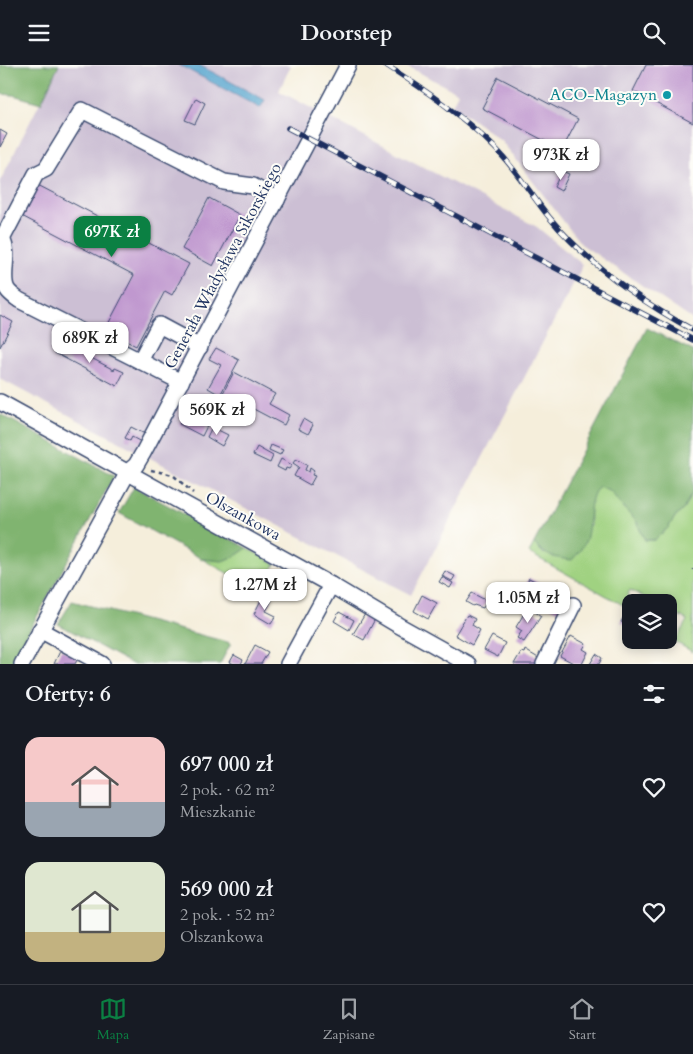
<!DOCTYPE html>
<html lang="pl">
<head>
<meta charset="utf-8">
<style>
	:root { --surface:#171b24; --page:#20242c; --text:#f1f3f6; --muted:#9ea1a6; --line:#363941; --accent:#0b8043 }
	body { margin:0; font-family:Cardo,serif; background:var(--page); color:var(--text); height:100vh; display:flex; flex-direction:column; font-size:19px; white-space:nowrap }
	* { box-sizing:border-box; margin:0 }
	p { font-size:16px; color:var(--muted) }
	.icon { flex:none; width:28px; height:28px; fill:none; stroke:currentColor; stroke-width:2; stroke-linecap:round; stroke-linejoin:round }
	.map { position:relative; height:599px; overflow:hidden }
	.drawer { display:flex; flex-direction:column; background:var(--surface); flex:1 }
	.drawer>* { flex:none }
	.controls { position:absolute; left:622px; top:529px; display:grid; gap:10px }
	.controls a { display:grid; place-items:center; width:55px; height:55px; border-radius:10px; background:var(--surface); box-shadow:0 2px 12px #0003; font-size:25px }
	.price { position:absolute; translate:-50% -42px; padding:0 11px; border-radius:10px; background:#fff; color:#222; font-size:16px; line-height:32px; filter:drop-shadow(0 1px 2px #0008) }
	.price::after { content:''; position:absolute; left:50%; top:30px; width:15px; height:11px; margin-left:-8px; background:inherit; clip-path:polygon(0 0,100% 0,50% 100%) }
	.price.selected { background:var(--accent); color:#fff }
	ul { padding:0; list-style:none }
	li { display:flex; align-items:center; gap:15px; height:125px; padding:0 25px }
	li span { display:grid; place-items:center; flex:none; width:140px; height:100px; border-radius:15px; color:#555 }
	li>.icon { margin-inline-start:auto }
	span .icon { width:60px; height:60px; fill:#fffc; stroke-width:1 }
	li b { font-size:21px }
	h2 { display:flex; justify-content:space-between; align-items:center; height:60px; padding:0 25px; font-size:21px }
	header { display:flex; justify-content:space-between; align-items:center; height:65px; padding:0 25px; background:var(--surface); font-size:22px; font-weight:700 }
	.menu { display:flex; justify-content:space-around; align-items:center; height:70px; border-top:1px solid var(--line); background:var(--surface); font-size:14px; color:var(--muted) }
	.menu a { display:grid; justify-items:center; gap:2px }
	.menu .selected { color:var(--accent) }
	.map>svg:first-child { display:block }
	.industrial { fill:#ccbfd4 }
	.green { fill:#a0d281; stroke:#5e8070 }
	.forest { fill:#80b46f; stroke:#4e7266 }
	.water { fill:#53a3cd; stroke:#376996 }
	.building { fill:#c098cf }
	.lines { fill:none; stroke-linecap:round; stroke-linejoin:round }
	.minor-casing { stroke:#3c4c71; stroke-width:18 }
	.path { stroke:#3c4c71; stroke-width:2.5; stroke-dasharray:4 4; stroke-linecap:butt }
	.minor { stroke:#fff; stroke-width:15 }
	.rail-casing { stroke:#1b2f5e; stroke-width:5.5 }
	.rail { stroke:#fdfcf7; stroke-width:4; stroke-dasharray:11; stroke-linecap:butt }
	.culture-dot { fill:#0f9aa8; stroke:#fdfcf7; stroke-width:2 }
	.labels { text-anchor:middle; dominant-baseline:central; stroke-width:4; stroke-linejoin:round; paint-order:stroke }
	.culture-label { font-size:16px; fill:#0d838f; stroke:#fdfcf7; text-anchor:end }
	.street-label { font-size:16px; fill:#1b2f5e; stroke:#fdfcf7 }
</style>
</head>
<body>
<header><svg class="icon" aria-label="menu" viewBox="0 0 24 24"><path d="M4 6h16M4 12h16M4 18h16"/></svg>Doorstep<svg class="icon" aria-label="search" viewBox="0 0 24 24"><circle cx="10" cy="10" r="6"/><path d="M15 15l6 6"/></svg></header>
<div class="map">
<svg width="693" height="599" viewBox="0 0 693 599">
	<rect width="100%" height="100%" fill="#fdfcf7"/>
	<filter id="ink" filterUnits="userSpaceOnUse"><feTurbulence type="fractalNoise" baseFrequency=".02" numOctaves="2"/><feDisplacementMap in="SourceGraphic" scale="10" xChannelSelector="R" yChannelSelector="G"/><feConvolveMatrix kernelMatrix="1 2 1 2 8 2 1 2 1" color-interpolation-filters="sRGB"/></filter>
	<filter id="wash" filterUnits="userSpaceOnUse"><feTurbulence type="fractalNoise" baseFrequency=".0096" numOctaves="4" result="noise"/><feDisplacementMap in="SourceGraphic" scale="20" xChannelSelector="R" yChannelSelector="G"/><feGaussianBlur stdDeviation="1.12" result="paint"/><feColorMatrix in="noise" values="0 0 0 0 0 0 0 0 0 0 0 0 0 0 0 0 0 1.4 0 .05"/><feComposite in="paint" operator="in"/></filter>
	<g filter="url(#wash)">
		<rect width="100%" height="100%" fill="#f5eedb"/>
		<!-- industrial -->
		<g class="industrial">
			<polygon points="59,0 291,0 279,26 537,162 583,200 411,530 0,314 0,116"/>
			<polygon points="405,0 693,0 693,255 581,179 501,75 452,40 458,28"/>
		</g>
		<!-- green -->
		<g class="green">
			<path d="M 600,422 L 611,427 L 618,437 L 636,456 L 645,475 L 654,475 L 668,463 L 675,452 L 683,445 L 693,426 L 693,587 L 675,577 L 687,555 L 669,545 L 669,538 L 654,537 L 630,525 L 623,540 L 529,488 L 534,478 L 544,489 L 590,460 C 590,448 587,428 600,422 Z"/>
			<path d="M 247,483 L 275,499 L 260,526 L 202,494 C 222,496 230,495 247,483 Z"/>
		</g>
		<!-- forest -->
		<g class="forest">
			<polygon points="0,0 59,0 41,38 13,30 0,29"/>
			<path d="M 647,263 L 693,286 L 693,426 L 683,445 L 675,452 L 668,463 L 654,475 L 645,475 L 636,456 L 618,437 L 611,427 L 600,422 C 587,428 591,460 586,475 C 583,483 578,488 572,495 C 554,493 546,492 534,478 Z"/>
			<polygon points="0,349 114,411 11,599 0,599"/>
			<polygon points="134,422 247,483 234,492 222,496 202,494 119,448"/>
			<polygon points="72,536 231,578 220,599 132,599 58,559"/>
		</g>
		<!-- water -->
		<polygon class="water" points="179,0 199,0 265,35 260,43"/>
		<g id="blocks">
			<!-- building -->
			<g class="building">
				<polygon points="646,0 693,0 693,58 633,26"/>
				<polygon points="498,12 578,54 562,85 482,43"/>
				<polygon points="196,33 205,38 195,59 185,55"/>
				<polygon points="0,65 7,69 0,82"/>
				<polygon points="562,106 569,109 561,126 554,122"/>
				<polygon points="34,118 189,199 172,230 165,226 136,281 105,265 134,210 18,149"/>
				<polygon points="209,133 240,150 213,201 182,184"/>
				<polygon points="0,250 13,257 0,282"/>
				<polygon points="61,277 114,305 115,303 124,307 117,321 55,288"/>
				<polygon points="216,283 239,295 220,330 208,323 221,300 209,294"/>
				<polygon points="234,307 275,329 269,339 289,350 284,360 223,328"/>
				<polygon points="185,349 207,361 202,371 179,359"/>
				<polygon points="303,354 313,360 308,369 298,364"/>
				<polygon points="131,362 145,369 141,377 132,372 130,376 125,373"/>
				<polygon points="212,362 228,370 222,381 207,372"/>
				<polygon points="271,380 283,385 280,390 269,385"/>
				<polygon points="257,382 273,391 270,398 253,390"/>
				<polygon points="281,394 292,400 289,404 286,403 285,406 277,402"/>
				<polygon points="296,394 307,400 305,405 309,407 310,403 314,406 312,410 315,411 310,420 294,411 299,402 293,398"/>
				<polygon points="445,506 455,511 452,516 442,511"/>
				<polygon points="442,512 453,518 450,523 439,517"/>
				<polygon points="529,513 567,533 560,547 522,527"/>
				<polygon points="472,528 487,536 483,543 474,540 473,541 466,537"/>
				<polygon points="422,530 437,538 428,554 414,546"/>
				<polygon points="263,531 272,535 266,546 276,551 271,559 254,549"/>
				<polygon points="633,534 639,538 631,538 631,562 621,557"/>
				<polygon points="528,542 541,551 524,577 517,573 522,566 516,562"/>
				<polygon points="339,547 354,555 349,565 334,556"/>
				<polygon points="365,549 375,554 364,575 353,569"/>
				<polygon points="467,550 475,554 472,560 480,565 472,580 455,570"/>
				<polygon points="492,571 505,578 498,592 484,585"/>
				<polygon points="571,571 586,579 583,584 588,587 582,599 575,599 560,591"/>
				<polygon points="255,580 268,587 261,599 245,599"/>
				<polygon points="61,584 78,593 75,599 54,599"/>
				<polygon points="525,585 540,594 538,599 514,599 521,587 524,588"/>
				<polygon points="596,589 602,593 599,599 590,599"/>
				<polygon points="234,590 243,595 241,599 234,599 230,597"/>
			</g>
		</g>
	</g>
	<g filter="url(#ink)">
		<use href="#blocks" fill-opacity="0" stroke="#3c4c71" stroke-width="1"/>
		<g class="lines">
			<!-- minor casing -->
			<g class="minor-casing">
				<g id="minor">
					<path d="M 2,174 C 11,190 0,211 7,224 C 10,229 15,232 19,235 L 140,296"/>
					<polyline points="0,178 36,109 46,104 82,45 224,117 253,121 277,135"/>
					<polyline points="181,317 140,296 159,260 200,282"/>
					<polyline points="0,337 331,520 398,560 468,599"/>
					<polyline points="40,565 102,599"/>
					<polyline points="22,599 128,407 136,400 143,388 348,0"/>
					<polyline points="288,599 331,520"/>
					<polyline points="544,599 573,540"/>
				</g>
			</g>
			<!-- path -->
			<g class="path">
				<polyline points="151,405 173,410 193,428"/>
				<polyline points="693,505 693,504"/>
			</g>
			<!-- minor -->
			<use href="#minor" class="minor"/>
			<!-- rail casing -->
			<g class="rail-casing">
				<g id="rail">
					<path d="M 386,0 C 425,25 463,51 495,83 C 516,104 531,130 549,152 C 588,199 640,236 693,265"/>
					<polyline points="288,63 693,275"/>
				</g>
			</g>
			<!-- rail -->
			<use href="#rail" class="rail"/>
		</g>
	</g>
	<!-- markers -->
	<circle class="culture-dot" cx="667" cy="30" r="5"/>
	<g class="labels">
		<!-- culture labels -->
		<g class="culture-label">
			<text x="657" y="30">ACO-Magazyn</text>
		</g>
		<!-- street labels -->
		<g class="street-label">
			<text transform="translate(223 201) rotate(-62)">Generała Władysława Sikorskiego</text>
			<text transform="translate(243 451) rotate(29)">Olszankowa</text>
		</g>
	</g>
</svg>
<div class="controls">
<a><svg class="icon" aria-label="layers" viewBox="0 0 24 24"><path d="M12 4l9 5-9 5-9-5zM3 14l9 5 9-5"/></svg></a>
</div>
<b class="price" style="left:561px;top:116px">973K zł</b>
<b class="price selected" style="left:112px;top:193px">697K zł</b>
<b class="price" style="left:90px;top:299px">689K zł</b>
<b class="price" style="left:217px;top:371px">569K zł</b>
<b class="price" style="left:265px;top:546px">1.27M zł</b>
<b class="price" style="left:528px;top:559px">1.05M zł</b>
</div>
<section class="drawer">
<h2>Oferty: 6<svg class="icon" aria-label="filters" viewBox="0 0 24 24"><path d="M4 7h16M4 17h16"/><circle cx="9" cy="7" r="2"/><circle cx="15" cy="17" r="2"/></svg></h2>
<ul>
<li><span style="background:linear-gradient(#f6c9c9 65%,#9aa5b1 0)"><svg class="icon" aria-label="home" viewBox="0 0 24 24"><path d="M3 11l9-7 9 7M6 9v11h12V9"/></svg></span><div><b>697 000 zł</b><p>2 pok. · 62 m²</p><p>Mieszkanie</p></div><svg class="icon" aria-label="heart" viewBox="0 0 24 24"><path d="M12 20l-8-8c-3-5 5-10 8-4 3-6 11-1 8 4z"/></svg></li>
<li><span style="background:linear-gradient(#dfe7d0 70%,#c2b280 0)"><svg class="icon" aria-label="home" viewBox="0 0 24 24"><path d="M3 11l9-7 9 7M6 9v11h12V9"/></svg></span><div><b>569 000 zł</b><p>2 pok. · 52 m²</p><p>Olszankowa</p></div><svg class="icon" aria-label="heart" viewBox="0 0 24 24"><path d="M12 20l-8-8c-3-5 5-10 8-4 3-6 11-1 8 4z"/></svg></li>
</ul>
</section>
<nav class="menu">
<a class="selected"><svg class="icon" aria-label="map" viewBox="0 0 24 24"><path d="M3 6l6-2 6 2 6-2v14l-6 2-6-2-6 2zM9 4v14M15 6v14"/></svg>Mapa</a>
<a><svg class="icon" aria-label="saved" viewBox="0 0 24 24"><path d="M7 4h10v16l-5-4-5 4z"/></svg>Zapisane</a>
<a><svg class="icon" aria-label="home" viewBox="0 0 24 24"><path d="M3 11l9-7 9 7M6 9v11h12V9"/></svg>Start</a>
</nav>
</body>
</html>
